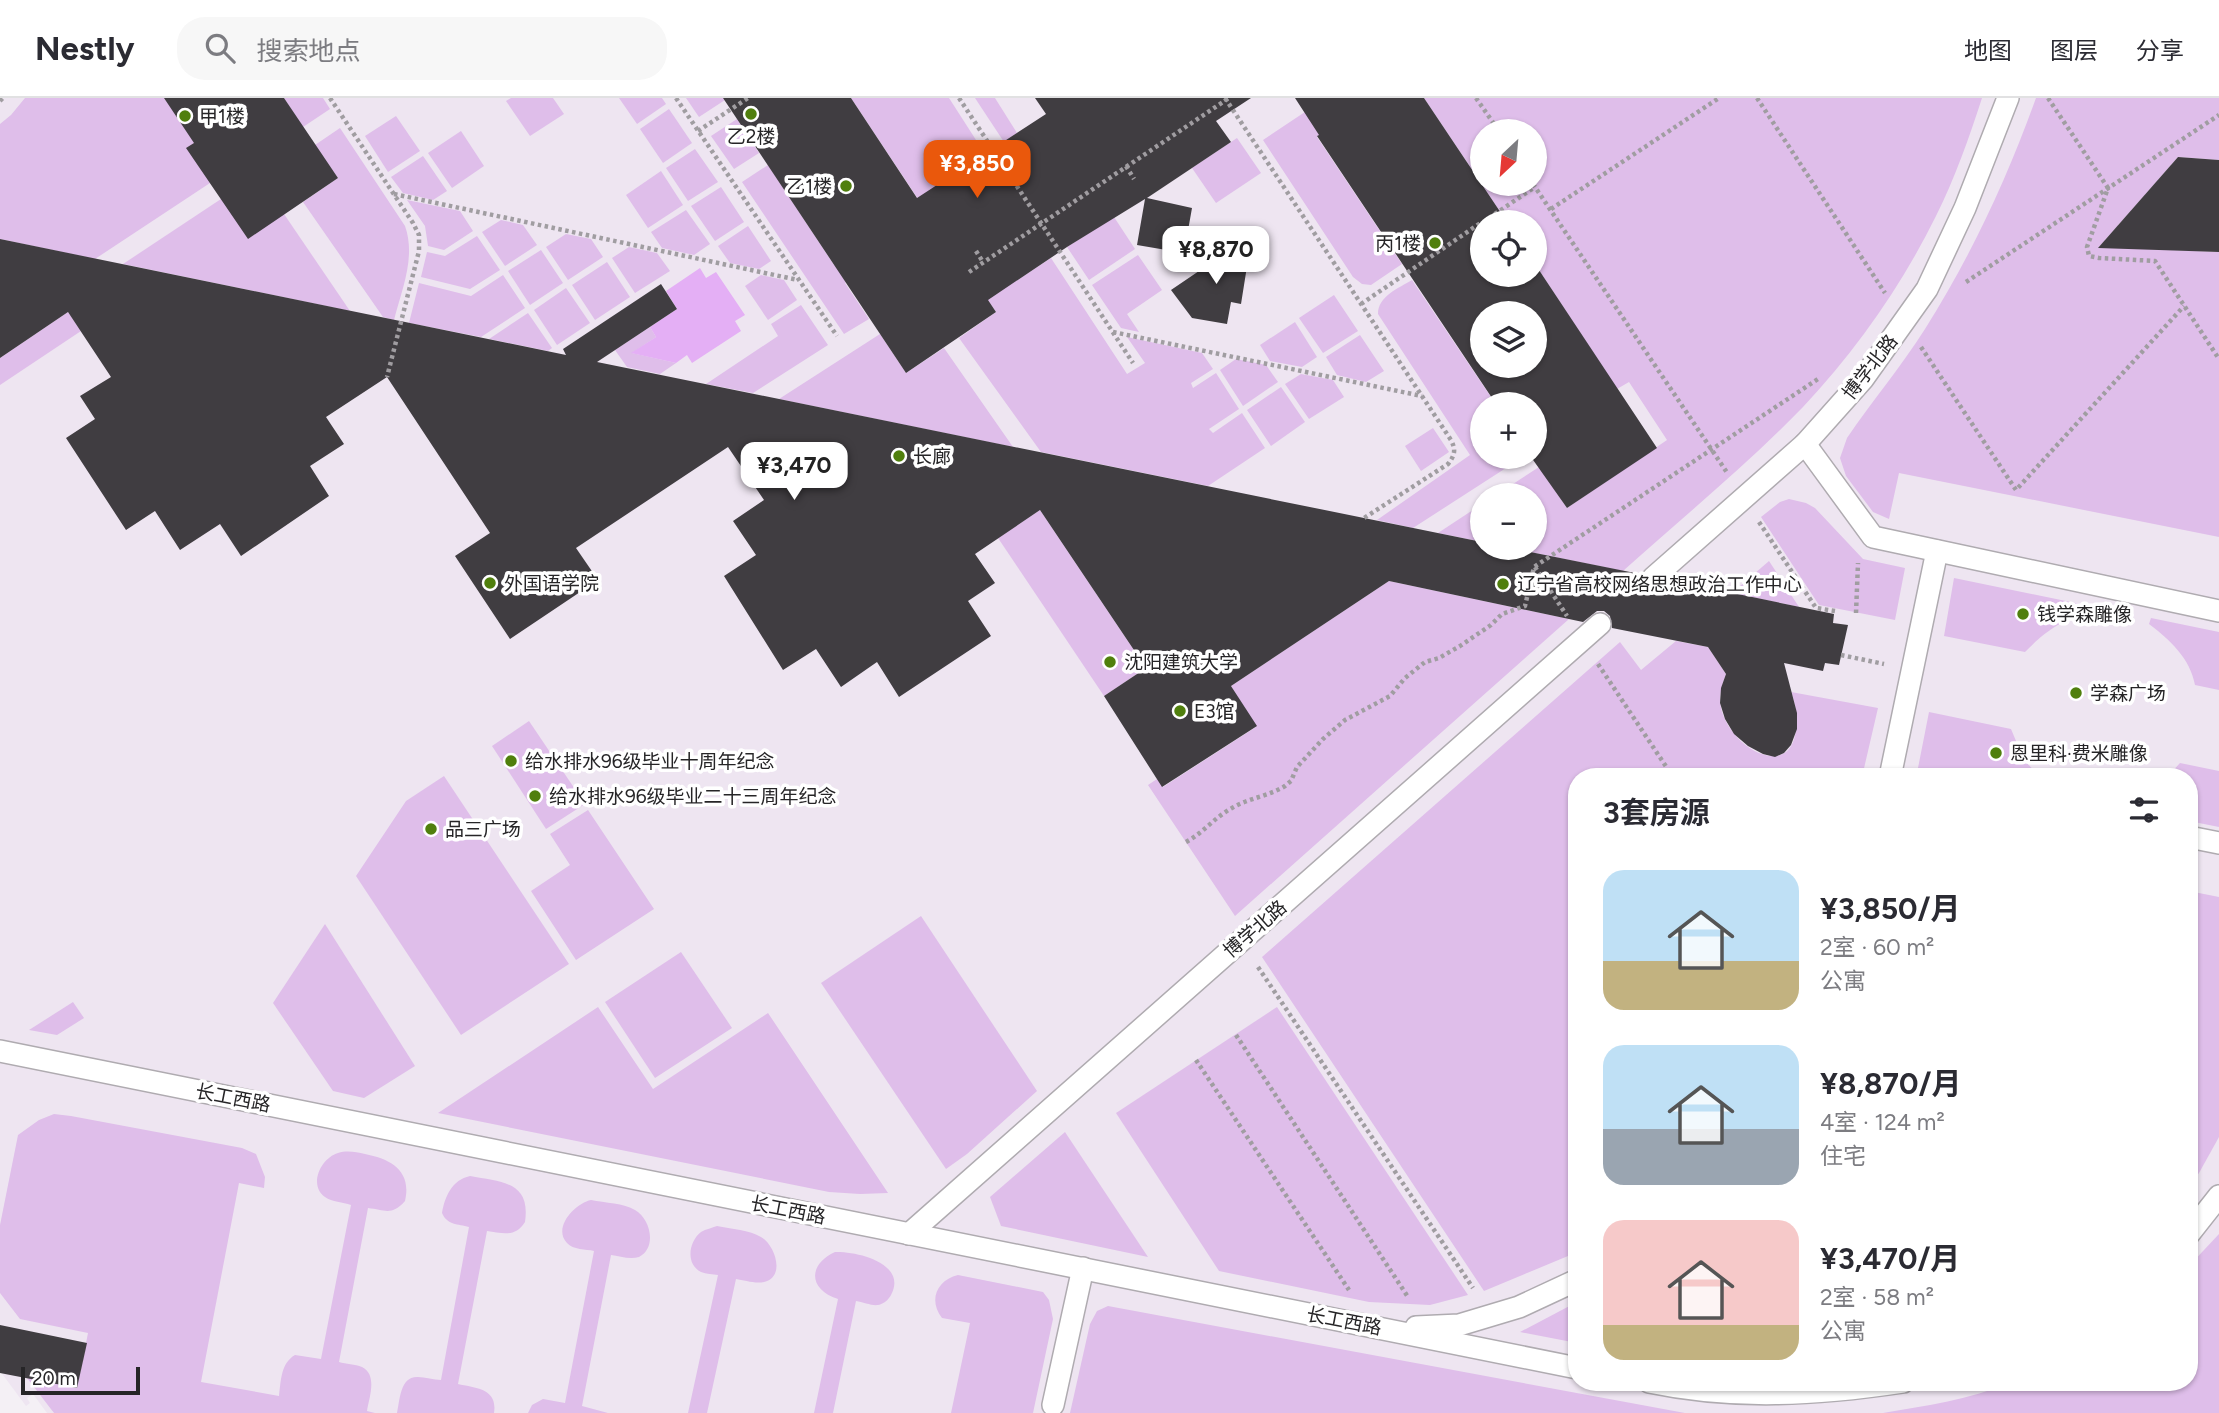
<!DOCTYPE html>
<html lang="zh">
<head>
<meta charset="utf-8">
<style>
	:root { --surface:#fff; --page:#f7f7f7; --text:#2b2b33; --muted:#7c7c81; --line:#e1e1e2; --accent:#ea580c }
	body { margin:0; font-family:Figtree,"Noto Sans SC",sans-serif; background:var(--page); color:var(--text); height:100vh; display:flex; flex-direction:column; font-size:26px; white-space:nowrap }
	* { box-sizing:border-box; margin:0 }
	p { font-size:23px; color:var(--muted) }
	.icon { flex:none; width:38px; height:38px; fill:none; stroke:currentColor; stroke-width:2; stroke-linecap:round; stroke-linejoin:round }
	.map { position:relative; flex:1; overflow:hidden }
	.drawer { position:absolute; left:1568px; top:670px; width:630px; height:623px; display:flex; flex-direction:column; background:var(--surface); border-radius:28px; box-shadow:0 2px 5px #0004 }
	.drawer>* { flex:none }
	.needle { width:46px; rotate:206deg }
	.buttons { position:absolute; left:1470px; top:21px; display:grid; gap:14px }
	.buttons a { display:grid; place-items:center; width:77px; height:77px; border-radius:50%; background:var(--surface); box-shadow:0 2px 5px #0004; font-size:35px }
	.scale { position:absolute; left:21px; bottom:18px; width:119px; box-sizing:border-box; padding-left:7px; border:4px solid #262527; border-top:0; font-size:19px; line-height:24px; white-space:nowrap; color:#262527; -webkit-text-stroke:5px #fff; paint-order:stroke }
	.price { position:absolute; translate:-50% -60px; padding:0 16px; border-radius:14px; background:#fff; color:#222; font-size:23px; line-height:46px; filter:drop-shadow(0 2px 4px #0008) }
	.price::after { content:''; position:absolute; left:50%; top:42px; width:21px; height:16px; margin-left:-10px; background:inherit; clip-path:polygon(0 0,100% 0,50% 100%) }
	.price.selected { background:var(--accent); color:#fff }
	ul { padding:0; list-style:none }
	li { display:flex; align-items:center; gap:21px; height:175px; padding:0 35px }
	li span { display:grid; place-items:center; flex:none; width:196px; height:140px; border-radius:21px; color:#555 }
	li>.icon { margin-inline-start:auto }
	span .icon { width:84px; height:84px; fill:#fffc; stroke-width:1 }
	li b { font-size:30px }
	h2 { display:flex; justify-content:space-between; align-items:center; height:84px; padding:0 35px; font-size:30px }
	header { display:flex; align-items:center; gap:42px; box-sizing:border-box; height:98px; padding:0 35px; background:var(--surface); border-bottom:2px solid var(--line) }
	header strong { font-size:33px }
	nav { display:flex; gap:38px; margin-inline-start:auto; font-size:24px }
	.search { width:490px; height:63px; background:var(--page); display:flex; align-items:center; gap:18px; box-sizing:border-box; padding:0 24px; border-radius:28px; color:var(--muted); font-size:26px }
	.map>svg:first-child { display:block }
	.built { fill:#eee5f1; fill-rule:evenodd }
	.green { fill:#dfbeea; fill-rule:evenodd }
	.water { fill:#e4aff5 }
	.building { fill:#403d41; fill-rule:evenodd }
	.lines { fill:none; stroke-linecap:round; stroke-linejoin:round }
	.lane-casing { stroke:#afabb0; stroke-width:24 }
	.path { stroke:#a09da1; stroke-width:4.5; stroke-dasharray:3.5 3.5; stroke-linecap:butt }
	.lane { stroke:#fff; stroke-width:21 }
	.poi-dot { fill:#507f0d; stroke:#fff; stroke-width:2.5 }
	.labels { text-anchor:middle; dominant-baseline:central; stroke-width:7; stroke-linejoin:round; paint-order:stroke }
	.poi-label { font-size:19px; fill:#262527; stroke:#fff; text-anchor:start }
	.street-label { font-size:19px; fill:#262527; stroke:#fff }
</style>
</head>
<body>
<header>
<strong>Nestly</strong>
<div class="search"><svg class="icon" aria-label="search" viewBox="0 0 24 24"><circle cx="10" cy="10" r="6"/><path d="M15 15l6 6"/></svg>搜索地点</div>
<nav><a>地图</a><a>图层</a><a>分享</a></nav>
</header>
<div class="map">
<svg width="2219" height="1315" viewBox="0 0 2219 1315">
	<rect width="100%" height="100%" fill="#f4f0f5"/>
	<!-- built -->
	<path class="built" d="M 0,0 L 2219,0 L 2219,1315 L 68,1315 L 52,1313 L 54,1315 L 47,1315 L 33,1296 L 27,1300 L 30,1305 L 26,1308 L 0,1273 ZM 1482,33 L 1535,33 L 1535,86 L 1482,86 ZM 1482,124 L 1535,124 L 1535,177 L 1482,177 ZM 1482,215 L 1535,215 L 1535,268 L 1482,268 ZM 1482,306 L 1535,306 L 1535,359 L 1482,359 ZM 1482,397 L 1535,397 L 1535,450 L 1482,450 ZM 1577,679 L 2189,679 L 2189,1284 L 1577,1284 Z"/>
	<!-- green -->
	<g class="green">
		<polygon points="25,0 164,0 211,7 210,85 95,161 0,141 0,26 11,17"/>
		<polygon points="284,0 323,0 330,11 303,29"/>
		<polygon points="511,0 553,0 564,16 530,38 506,3"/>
		<polygon points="619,0 662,0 666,6 637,26"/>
		<polygon points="686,0 723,0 725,2 699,19"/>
		<polygon points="851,0 949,0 985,56 924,110"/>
		<polygon points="975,0 995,0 1017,35 1004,44"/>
		<polygon points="1326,0 1355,14 1317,39 1402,166 1371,187 1362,186 1353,179 1263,42"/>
		<path d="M 1424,0 L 1982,0 C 1969,40 1955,80 1936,118 C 1902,187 1856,253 1803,309 C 1747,367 1683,419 1623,473 L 1510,450 L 1535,450 L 1535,397 L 1496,397 L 1539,369 L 1567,410 L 1667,342 L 1629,284 L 1617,291 L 1535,166 L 1535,124 L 1507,124 ZM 1482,33 L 1535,33 L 1535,86 L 1482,86 Z"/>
		<path d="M 2036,0 L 2219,0 L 2219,62 L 2178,59 L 2099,149 L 2219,154 L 2219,439 L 1899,375 L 1889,421 L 1873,414 L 1846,378 L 1840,360 L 1847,340 C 1872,303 1901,269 1925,231 C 1971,158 2007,81 2036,0 Z"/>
		<polygon points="669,11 692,45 663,65 640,31"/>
		<polygon points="396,18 420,53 388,74 365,38"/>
		<polygon points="737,21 759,55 734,71 711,38"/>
		<path d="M 340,30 L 405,128 C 416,159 402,191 394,222 L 383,219 L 303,104 L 338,80 L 315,47 Z"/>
		<polygon points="461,33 484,68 452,90 428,55"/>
		<polygon points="1237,40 1261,75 1216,105 1192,70"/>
		<polygon points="695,51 718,84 688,103 666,70"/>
		<polygon points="423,58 447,93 433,102 403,95 391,79"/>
		<polygon points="768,67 834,167 871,144 882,160 845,185 869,221 844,236 742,84"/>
		<polygon points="661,73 683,107 648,130 626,97"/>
		<polygon points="721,89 744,124 715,143 691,108"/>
		<polygon points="221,101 284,116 350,213 123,166"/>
		<polygon points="407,102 460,113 473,133 444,152 428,148 425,128"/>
		<polygon points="686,112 710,146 694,157 662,150 651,134"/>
		<polygon points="1114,119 1135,151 1089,182 1067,149"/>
		<polygon points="501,122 523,127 537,147 505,168 482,134"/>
		<polygon points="748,128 771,163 759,171 730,165 718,148"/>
		<polygon points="566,136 591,141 603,159 568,182 546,149"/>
		<polygon points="477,138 500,172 470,191 421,179 427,154 445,158"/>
		<polygon points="629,149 657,155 670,173 635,195 612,160"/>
		<polygon points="541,152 563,185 530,207 508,173"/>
		<polygon points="1138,157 1162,192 1127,216 1139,234 1121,230 1092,187"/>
		<polygon points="1051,160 1127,276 1145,265 1127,239 1202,255 1213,271 1191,285 1193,290 1216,275 1239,311 1209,331 1213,335 1242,315 1265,350 1208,388 1041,354 959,240 996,214 975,184 1016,183"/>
		<polygon points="607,164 630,199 595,222 572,187"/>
		<polygon points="503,177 525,210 481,239 409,225 419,185 471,198"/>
		<polygon points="761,177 784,182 797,202 768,222 745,188"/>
		<path d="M 1412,182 L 1493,302 L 1530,278 L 1541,295 L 1525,306 L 1482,306 L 1482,359 L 1523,359 L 1413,430 L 1377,422 L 1470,357 L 1378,216 C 1378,198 1399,190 1412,182 Z"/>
		<polygon points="566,190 590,225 557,247 534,212"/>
		<polygon points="1334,197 1358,233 1323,255 1299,220"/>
		<polygon points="801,207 828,247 753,295 706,286 778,238 771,226"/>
		<polygon points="68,214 81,233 0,287 0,260"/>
		<polygon points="528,215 552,250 548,253 489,241"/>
		<polygon points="1295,224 1317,259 1302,269 1270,263 1260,247"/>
		<polygon points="650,229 656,239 632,255 676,265 660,276 627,269 615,252"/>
		<polygon points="880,236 906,275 944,250 1013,349 779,301"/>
		<polygon points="1360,237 1384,273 1366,284 1337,277 1326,259"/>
		<polygon points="1236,261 1266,267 1278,284 1243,308 1220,272"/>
		<polygon points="1301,276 1333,282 1344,299 1309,321 1285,286"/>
		<polygon points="1281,289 1305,324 1271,348 1247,312"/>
		<polygon points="1433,330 1449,354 1421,373 1405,348"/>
		<polygon points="1789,401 1806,405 1815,410 1863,461 1905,470 1895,522 1819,507 1761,419 1780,404"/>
		<polygon points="1482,406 1482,444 1438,435"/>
		<polygon points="1040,412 1146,570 1104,598 998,440"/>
		<polygon points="1769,463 1799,509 1732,495"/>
		<path d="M 1954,480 L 2090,508 L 2090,516 C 2060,522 2046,533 2025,554 L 1944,538 Z"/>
		<polygon points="1389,483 1569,521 1235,818 1148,687 1157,681 1163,689 1256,629 1231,588"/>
		<path d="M 2151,520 L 2219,534 L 2219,592 L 2195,587 C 2190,560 2170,542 2149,526 Z"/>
		<path d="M 1676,543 L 1708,549 L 1726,576 C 1723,585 1720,593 1720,603 C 1721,627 1748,658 1773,658 C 1802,659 1799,611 1791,594 L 1878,610 L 1862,679 L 1577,679 L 1577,1152 L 1568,1158 L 1484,1193 L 1262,859 L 1620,544 L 1641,572 Z"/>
		<polygon points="1929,614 2011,631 2024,662 2040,679 1966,679 1918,670"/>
		<polygon points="529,623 585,706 546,731 492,648"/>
		<polygon points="2180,665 2219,673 2219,729 2189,723 2189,679 2167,679"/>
		<polygon points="444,678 569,866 461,937 356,778 406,703"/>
		<polygon points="588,712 654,811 576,862 531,793 570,767 550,736"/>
		<polygon points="2189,793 2219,799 2219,1039 2199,1075 2189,1088"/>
		<polygon points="921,818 1037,993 967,1056 946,1071 821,885"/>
		<polygon points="325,826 415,968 364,1000 333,993 273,905"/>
		<polygon points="681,854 732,930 655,980 605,904"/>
		<polygon points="73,904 84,920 57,937 29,932"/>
		<polygon points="598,909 653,991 768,915 888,1095 860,1096 829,1094 438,1015"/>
		<polygon points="1277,909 1468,1197 1430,1207 1369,1204 1219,1173 1116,1015"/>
		<path d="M 54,1016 L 71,1018 L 242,1050 L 256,1056 L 265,1079 L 264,1090 L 239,1085 L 201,1284 L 279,1298 C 281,1282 281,1265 295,1257 L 321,1261 L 351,1107 C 343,1104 332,1104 325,1099 C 308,1087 321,1060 338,1055 C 347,1052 356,1054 365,1056 C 391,1061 412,1073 405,1103 C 392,1118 385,1112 368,1110 L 339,1264 C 346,1266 355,1266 362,1269 C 378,1277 369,1300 367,1313 L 375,1315 L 54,1315 L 27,1280 L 77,1290 L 88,1235 L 20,1221 L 0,1195 L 0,1127 L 18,1037 L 39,1022 Z"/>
		<polygon points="1065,1034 1148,1159 1001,1128 990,1099"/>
		<path d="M 470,1078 C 501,1084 531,1083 525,1124 C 515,1140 502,1135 487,1133 L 458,1286 C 475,1290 498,1290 494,1315 L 397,1315 C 400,1302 400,1278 418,1279 C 425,1279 434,1282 441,1282 L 469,1129 C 458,1126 447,1127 442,1115 C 445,1098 452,1082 470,1078 Z"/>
		<path d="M 591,1102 C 605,1105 624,1105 635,1112 C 651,1121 657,1150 639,1159 C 630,1162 619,1158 611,1157 L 582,1308 L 608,1315 L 528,1315 L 532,1307 L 543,1301 L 565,1305 L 594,1153 C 586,1151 573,1152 567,1145 C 552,1129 576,1105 591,1102 Z"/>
		<path d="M 717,1128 C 731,1131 750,1132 761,1139 C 775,1147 786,1179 764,1184 C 755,1186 744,1182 736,1181 L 707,1315 L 688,1315 L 718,1177 C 713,1176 706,1176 701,1174 C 685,1166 689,1143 701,1134 C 706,1131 712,1130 717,1128 Z"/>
		<path d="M 2219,1136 L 2219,1315 L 1883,1315 C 1926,1308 1970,1301 2010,1285 L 2189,1284 L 2189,1168 Z"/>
		<path d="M 835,1154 C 856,1153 908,1165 891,1197 C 889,1201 884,1206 878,1207 C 872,1208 863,1204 856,1203 L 833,1315 L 814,1315 L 838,1201 C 809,1192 807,1167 835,1154 Z"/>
		<path d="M 958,1177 L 1043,1194 L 1049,1202 L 1053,1221 L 1033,1315 L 951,1315 L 970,1225 L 942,1220 C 928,1202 937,1182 958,1177 Z"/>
		<polygon points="1577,1204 1577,1245 1520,1234"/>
		<polygon points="1108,1208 1685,1315 1070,1315 1090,1226 1097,1213"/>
	</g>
	<!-- water -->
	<polygon class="water" points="700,170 706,180 716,174 745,217 735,223 741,233 692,265 687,257 676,265 631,255 656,239 650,229 677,211 666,193"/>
	<!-- building -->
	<g class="building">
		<polygon points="164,0 284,0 338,80 248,141 186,50 194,45"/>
		<polygon points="723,0 851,0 917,100 1046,16 1035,0 1251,0 1216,23 1231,44 1147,100 1192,110 1184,155 1137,147 1145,101 1067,149 988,202 996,214 906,275"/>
		<path d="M 1295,0 L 1424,0 L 1507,124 L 1482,124 L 1482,177 L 1535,177 L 1535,166 L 1657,350 L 1567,410 L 1531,359 L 1535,359 L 1535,306 L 1496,306 L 1317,38 L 1319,37 ZM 1482,215 L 1535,215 L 1535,268 L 1482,268 Z"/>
		<polygon points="2178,59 2219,62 2219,154 2098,150"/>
		<polygon points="1252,137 1241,206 1231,204 1227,226 1192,220 1171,192"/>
		<polygon points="0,141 566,257 563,251 661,186 677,211 597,264 1482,444 1482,450 1510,450 1640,476 1643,488 1649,493 1656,493 1670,482 1834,516 1833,525 1848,527 1839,567 1825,565 1823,573 1784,565 1797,615 1797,631 1791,647 1784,655 1775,659 1763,656 1748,648 1734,636 1725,621 1720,605 1721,590 1726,576 1708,549 1612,530 1610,518 1604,513 1597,513 1583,524 1389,483 1231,588 1257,628 1162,689 1104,598 1146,570 1040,412 975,456 995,485 968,503 991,538 899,599 877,564 841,589 816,551 783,572 724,478 756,457 733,423 764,402 728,349 576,450 598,482 510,541 455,458 490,435 387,279 326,319 344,346 310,368 329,398 241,458 220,426 180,452 155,413 126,432 66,340 95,321 80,298 111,279 68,214 0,260"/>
		<polygon points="0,1227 87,1245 77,1290 0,1275"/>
	</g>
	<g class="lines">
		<!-- lane casing -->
		<g class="lane-casing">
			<g id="lane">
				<polyline points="1805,346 1873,439 2219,513"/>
				<polyline points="1653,480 1805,346 1863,281 1927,191 1965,110 2008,0"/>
				<polyline points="1890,679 1937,453"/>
				<polyline points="2189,739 2219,745"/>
				<polyline points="0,953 1577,1270"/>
				<polyline points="909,1136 1600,526"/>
				<polyline points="2189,1136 2219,1098"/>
				<polyline points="1416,1229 1459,1227 1519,1209 1577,1182"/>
				<path d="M 1649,1284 C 1735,1302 1816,1297 1903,1284"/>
				<polyline points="1053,1307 1083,1170"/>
			</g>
		</g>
		<!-- path -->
		<g class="path">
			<polyline points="330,0 413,125 419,137 419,153 387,279"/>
			<polyline points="676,0 837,238"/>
			<polyline points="959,0 1133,265"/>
			<path d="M 1225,0 L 1451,342 C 1456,352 1455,357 1448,366 L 1364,420"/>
			<polyline points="1476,0 1499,33"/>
			<polyline points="1757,0 1885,195"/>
			<polyline points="2048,0 2108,90 2087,149 2089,158 2099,160 2155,163 2219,261"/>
			<polyline points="0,3 3,0"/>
			<polyline points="698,33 748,0"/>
			<polyline points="1126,68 1134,81"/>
			<polyline points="1533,86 1728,376"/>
			<polyline points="394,96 798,182"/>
			<polyline points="1551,111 1719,0"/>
			<polyline points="1483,124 1535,89"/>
			<polyline points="976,153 983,164"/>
			<polyline points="969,174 1229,0"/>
			<polyline points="1966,184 2219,17"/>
			<polyline points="1361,206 1482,124"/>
			<polyline points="1113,234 1422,298"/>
			<polyline points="1921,249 2016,392 2184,208"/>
			<polyline points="1759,424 1816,510 1835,513"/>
			<polyline points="1535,469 1567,518"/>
			<polyline points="1856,515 1858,465"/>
			<polyline points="1841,557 1884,566"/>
			<polyline points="1598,566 1673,679"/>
			<path d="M 1186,744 C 1203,735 1215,719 1232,710 C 1249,700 1269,698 1285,688 L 1291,683 L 1297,669 L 1323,641 L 1345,622 L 1390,598 L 1405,580 L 1425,564 L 1439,560 L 1460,548 L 1491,527 L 1502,516 L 1525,508 L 1534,469 L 1818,281"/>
			<polyline points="1258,869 1473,1190"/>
			<polyline points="1236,937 1408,1199"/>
			<polyline points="1196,962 1349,1192"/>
		</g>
		<!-- lane -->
		<use href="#lane" class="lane"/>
	</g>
	<!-- markers -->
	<g class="poi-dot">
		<circle cx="751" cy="16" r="7"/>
		<circle cx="185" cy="18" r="7"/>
		<circle cx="846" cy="88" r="7"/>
		<circle cx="1435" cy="145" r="7"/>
		<circle cx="899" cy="358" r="7"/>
		<circle cx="490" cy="485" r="7"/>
		<circle cx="1503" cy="486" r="7"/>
		<circle cx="2023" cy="516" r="7"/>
		<circle cx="1110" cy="564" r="7"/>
		<circle cx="2076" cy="595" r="7"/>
		<circle cx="1180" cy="613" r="7"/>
		<circle cx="1996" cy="655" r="7"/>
		<circle cx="511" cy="663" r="7"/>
		<circle cx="535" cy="698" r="7"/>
		<circle cx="431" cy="731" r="7"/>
	</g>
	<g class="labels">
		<!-- poi labels -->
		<g class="poi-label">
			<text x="199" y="18">甲1楼</text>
			<text x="751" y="38" text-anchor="middle">乙2楼</text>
			<text x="832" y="88" text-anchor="end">乙1楼</text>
			<text x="1421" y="145" text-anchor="end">丙1楼</text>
			<text x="913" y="358">长廊</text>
			<text x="504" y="485">外国语学院</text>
			<text x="1517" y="486">辽宁省高校网络思想政治工作中心</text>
			<text x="2037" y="516">钱学森雕像</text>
			<text x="1124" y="564">沈阳建筑大学</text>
			<text x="2090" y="595">学森广场</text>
			<text x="1194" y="613">E3馆</text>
			<text x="2010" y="655">恩里科·费米雕像</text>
			<text x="525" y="663">给水排水96级毕业十周年纪念</text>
			<text x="549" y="698">给水排水96级毕业二十三周年纪念</text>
			<text x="445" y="731">品三广场</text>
		</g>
		<!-- street labels -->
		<g class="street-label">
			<text transform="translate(1870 269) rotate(-52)">博学北路</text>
			<text transform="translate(1255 831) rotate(-41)">博学北路</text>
			<text transform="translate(233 1000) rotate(11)">长工西路</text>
			<text transform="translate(788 1112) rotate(11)">长工西路</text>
			<text transform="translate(1344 1223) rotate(11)">长工西路</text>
		</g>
	</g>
</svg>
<div class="buttons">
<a><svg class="needle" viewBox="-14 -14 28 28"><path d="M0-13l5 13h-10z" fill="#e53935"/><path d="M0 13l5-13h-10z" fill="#7c7c81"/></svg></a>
<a><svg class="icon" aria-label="locate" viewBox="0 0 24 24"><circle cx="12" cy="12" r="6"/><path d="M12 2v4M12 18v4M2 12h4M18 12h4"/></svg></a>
<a><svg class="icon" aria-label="layers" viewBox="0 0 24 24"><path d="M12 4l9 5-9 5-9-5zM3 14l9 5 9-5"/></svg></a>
<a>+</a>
<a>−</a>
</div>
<div class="scale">20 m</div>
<b class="price selected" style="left:977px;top:102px">¥3,850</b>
<b class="price" style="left:1216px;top:188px">¥8,870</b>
<b class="price" style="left:794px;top:404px">¥3,470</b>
<section class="drawer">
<h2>3套房源<svg class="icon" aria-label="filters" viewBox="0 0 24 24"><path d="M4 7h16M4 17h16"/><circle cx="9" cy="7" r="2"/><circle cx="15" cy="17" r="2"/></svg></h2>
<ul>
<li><span style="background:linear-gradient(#bfe0f5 65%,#c2b280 0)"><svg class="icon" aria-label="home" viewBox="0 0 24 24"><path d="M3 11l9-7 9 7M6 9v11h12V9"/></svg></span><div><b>¥3,850/月</b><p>2室 · 60 m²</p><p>公寓</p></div></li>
<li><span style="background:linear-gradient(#bfe0f5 60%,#9aa5b1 0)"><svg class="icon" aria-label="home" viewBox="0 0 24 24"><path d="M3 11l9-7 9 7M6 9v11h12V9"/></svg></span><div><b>¥8,870/月</b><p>4室 · 124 m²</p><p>住宅</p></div></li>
<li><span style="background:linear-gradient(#f6c9c9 75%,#c2b280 0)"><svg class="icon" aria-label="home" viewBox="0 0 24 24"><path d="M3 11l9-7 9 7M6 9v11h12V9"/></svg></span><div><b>¥3,470/月</b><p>2室 · 58 m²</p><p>公寓</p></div></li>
</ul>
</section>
</div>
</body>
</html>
